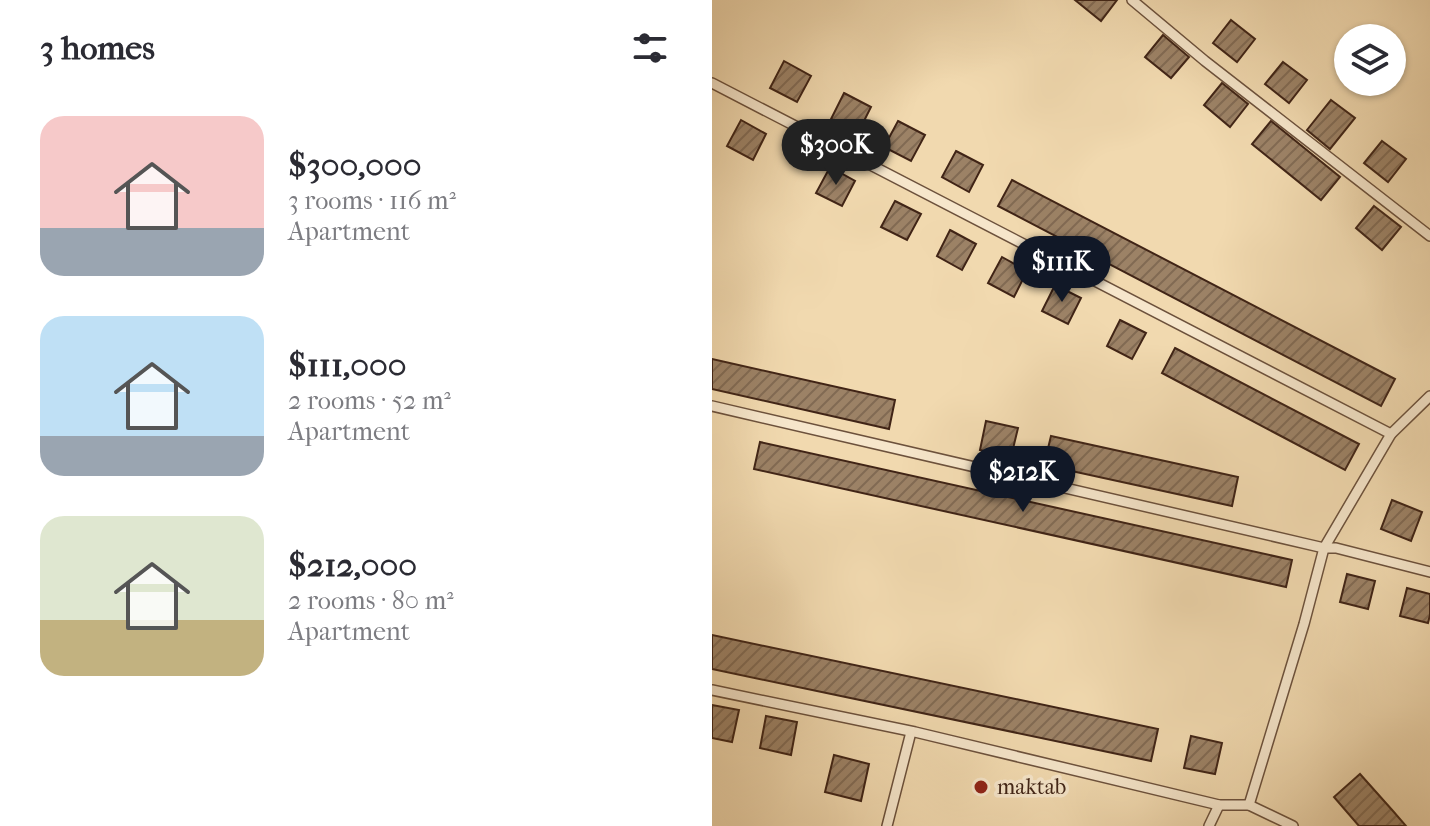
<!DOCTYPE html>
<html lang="en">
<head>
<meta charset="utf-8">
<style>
	:root { --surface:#fff; --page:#f7f7f7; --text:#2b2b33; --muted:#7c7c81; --accent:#111827 }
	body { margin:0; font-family:"IM FELL French Canon",serif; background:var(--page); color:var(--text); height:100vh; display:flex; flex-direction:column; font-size:30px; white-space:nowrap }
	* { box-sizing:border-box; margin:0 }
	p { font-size:26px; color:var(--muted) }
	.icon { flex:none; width:44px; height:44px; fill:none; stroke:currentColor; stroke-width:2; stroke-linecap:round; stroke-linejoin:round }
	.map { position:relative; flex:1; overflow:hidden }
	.panel { display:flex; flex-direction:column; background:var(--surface); width:712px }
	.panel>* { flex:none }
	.fabs { position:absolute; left:622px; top:24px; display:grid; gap:16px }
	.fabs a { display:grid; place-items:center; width:72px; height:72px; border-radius:50%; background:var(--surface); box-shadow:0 2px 6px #0004; font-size:40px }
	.price { position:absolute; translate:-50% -68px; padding:0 18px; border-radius:28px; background:var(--accent); color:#fff; font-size:26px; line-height:52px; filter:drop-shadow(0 2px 4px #0008) }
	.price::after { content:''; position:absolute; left:50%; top:48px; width:24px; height:18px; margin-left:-12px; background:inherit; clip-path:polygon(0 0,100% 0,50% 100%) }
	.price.on { background:#222; color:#fff }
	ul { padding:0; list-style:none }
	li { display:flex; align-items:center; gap:24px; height:200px; padding:0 40px }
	li span { display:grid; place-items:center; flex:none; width:224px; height:160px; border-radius:24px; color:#555 }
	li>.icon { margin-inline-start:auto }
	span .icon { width:96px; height:96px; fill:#fffc; stroke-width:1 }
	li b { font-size:34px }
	h2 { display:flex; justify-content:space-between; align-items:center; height:96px; padding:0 40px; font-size:34px }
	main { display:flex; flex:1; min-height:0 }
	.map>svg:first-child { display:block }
	.building { fill:url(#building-hatch); stroke:#402416; stroke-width:2 }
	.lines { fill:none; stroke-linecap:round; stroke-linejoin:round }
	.service-casing { stroke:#6c513c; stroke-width:12 }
	.service { stroke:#f6e6cb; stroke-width:9 }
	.poi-dot { fill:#8f2418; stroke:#f6e6cb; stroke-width:3 }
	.labels { text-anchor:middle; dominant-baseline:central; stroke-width:7; stroke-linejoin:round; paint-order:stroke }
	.poi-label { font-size:22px; fill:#402416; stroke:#f6e6cb; text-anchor:start }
</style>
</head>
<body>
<main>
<section class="panel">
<h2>3 homes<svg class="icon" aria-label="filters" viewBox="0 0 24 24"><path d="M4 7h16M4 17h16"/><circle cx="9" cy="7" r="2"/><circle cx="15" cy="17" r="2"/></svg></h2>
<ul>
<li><span style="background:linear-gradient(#f6c9c9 70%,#9aa5b1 0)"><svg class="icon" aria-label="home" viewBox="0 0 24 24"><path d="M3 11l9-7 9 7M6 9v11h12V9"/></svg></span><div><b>$300,000</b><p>3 rooms · 116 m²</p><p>Apartment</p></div></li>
<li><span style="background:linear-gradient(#bfe0f5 75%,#9aa5b1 0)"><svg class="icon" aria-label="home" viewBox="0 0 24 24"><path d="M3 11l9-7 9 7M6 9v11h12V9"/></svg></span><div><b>$111,000</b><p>2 rooms · 52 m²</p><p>Apartment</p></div></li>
<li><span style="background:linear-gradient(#dfe7d0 65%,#c2b280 0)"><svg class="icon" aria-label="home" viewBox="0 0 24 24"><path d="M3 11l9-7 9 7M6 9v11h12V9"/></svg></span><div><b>$212,000</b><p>2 rooms · 80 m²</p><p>Apartment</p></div></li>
</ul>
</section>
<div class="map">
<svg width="718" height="826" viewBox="0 0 718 826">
	<defs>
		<pattern id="building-hatch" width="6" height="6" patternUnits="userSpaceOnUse" patternTransform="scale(2)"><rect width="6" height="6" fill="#9c8266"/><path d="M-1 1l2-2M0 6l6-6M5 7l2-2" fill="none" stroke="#816a53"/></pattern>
	</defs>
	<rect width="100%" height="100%" fill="#f1d9af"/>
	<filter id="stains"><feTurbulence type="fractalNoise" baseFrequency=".0025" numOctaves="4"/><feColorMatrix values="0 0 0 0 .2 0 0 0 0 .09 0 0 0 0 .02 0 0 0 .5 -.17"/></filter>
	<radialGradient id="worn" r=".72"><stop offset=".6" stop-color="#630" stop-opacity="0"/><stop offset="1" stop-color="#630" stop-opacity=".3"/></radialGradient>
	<!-- building -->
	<g class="building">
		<polygon points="363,0 405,0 389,21"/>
		<polygon points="519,20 543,39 525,62 501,43"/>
		<polygon points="451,35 477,57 459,78 433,57"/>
		<polygon points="72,61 99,76 85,102 58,88"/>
		<polygon points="571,62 595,80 577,103 553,84"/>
		<polygon points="510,83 536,104 518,127 492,105"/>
		<polygon points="132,93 159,107 146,133 119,119"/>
		<polygon points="619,100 643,118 618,149 595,130"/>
		<polygon points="29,120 54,134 41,160 15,146"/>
		<polygon points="186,121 213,135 199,161 172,147"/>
		<polygon points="559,121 628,177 609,200 540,144"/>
		<polygon points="670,141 694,159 676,182 652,163"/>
		<polygon points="244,151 271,165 257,192 230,177"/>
		<polygon points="118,167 143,181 130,206 104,193"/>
		<polygon points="300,180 683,379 669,406 286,206"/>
		<polygon points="183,201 209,214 195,240 169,227"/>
		<polygon points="662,206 689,227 670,250 644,228"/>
		<polygon points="238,230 264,244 250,270 225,256"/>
		<polygon points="290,257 315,271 302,297 276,283"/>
		<polygon points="343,285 369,298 356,324 330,311"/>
		<polygon points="408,320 434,333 420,359 395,346"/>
		<polygon points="463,348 647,444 633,470 450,373"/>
		<polygon points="0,359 183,400 177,429 0,389"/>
		<polygon points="274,421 306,428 299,457 268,450"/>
		<polygon points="339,436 526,477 520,506 332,465"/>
		<polygon points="48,442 580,560 574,587 42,469"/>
		<polygon points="680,500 710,512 699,541 669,529"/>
		<polygon points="635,574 663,581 656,609 628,602"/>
		<polygon points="695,588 718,594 718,615 716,623 688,616"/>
		<polygon points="0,635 446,729 439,761 0,669"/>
		<polygon points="0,705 27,710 20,742 0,738"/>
		<polygon points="54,716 85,722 79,755 48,748"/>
		<polygon points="479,736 510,743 503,774 472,768"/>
		<polygon points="122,755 157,764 149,801 113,792"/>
		<polygon points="648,774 681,811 694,826 647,826 622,797"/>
	</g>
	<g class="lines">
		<!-- service casing -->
		<g class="service-casing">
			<g id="service">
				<polyline points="420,0 493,61 718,236"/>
				<polyline points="0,83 679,434"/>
				<polyline points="0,406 612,548 624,548 718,572"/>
				<polyline points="0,690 203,732 507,805 537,805 581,826"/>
				<polyline points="537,805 592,624 612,548 679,434 718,396"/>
				<polyline points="175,826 199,732"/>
				<polyline points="497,826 507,805"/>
			</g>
		</g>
		<!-- service -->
		<use href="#service" class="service"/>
	</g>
	<!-- markers -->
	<circle class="poi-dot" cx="269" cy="787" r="8"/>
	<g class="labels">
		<!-- poi labels -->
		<g class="poi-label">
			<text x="285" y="787">maktab</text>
		</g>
	</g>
	<rect width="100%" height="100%" filter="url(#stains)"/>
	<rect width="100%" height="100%" fill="url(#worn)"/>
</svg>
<div class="fabs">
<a><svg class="icon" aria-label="layers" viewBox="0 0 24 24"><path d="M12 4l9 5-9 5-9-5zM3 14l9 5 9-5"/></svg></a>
</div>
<b class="price on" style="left:124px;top:187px">$300K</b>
<b class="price" style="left:350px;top:304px">$111K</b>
<b class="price" style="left:311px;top:514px">$212K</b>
</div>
</main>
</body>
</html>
